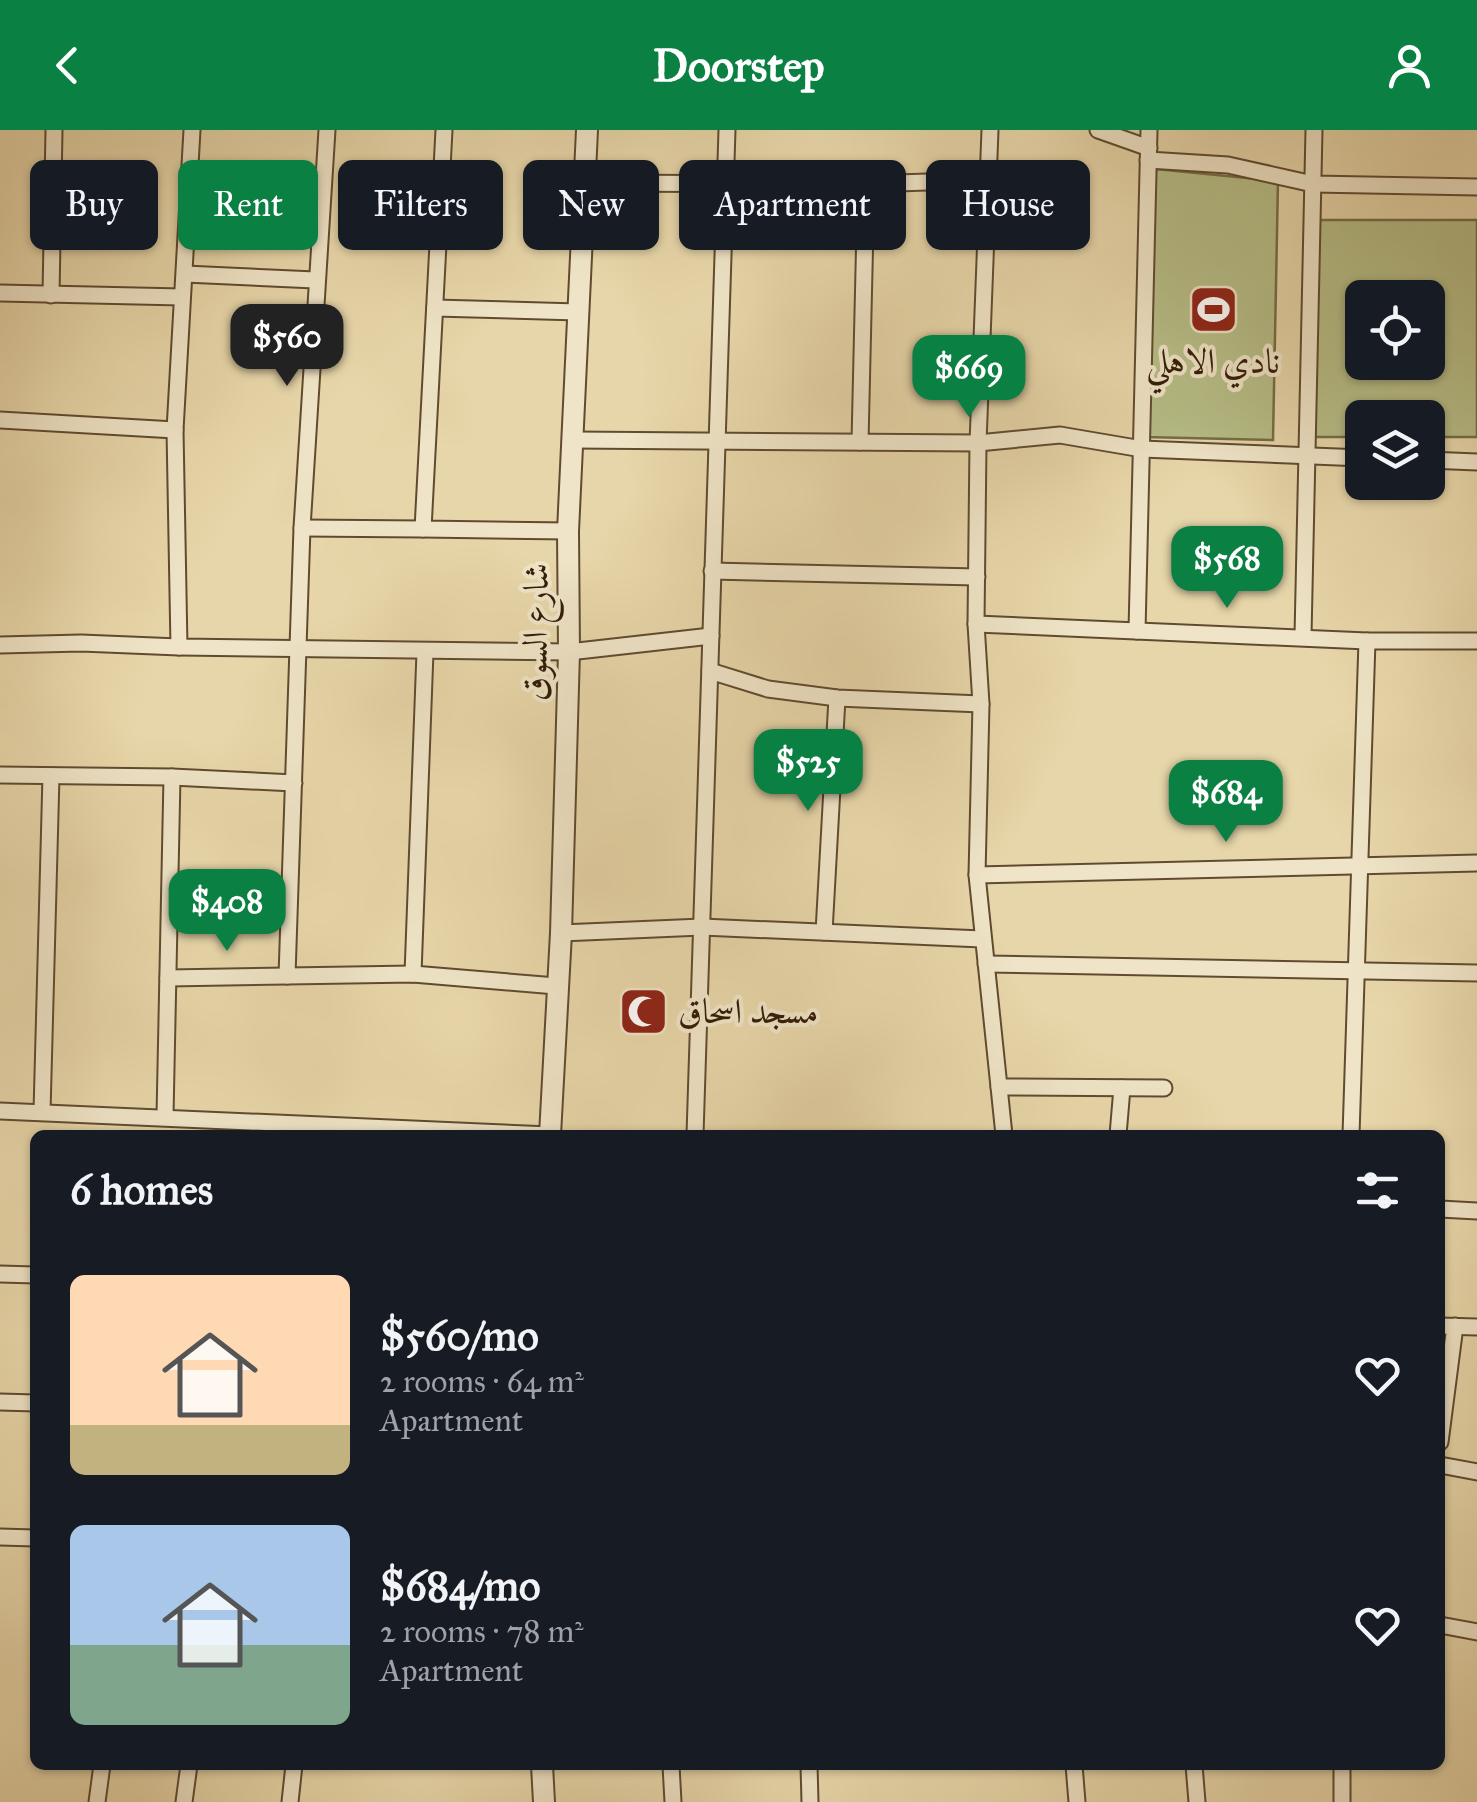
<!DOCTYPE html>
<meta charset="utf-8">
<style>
body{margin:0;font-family:"IM FELL Great Primer",Amiri,serif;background:#242831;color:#f1f3f6;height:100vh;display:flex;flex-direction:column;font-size:38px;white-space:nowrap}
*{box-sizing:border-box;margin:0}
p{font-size:32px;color:#9ea1a6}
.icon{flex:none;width:55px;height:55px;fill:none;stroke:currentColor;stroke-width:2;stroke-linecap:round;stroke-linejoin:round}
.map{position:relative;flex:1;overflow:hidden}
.drawer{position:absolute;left:30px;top:1000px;width:1415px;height:640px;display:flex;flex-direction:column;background:#171b24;border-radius:15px;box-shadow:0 2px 8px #0004}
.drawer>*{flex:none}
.banner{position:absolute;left:30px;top:30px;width:1418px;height:90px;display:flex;gap:20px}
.fabs{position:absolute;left:1345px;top:150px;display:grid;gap:20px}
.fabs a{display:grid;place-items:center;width:100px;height:100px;border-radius:15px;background:#171b24;box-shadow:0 2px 8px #0004;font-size:50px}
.price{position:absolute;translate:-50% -85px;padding:0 22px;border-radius:20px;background:#0b8043;color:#fff;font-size:32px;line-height:65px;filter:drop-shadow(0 2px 5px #0008)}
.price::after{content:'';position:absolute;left:50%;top:60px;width:30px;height:22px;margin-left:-15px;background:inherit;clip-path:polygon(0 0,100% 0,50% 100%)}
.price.selected{background:#222;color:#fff}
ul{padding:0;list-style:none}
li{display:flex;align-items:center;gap:30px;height:250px;padding:0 40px}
li span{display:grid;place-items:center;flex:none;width:280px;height:200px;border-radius:15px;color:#555}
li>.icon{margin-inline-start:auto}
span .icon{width:120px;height:120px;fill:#fffc;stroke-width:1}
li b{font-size:42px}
h2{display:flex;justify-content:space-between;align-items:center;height:120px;padding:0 40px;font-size:42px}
.tag{padding:0 35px;border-radius:15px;background:#171b24;box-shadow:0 2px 8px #0004;font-size:35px;line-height:90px}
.tag.selected{background:#0b8043;color:#fff}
header{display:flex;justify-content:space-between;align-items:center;height:130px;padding:0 40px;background:#0b8043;color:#fff;font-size:45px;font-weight:800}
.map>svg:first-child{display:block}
.green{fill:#b6bd87;stroke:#746d47;stroke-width:2.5;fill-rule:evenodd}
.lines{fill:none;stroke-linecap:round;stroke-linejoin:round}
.minor-casing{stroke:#604b30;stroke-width:19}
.tertiary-casing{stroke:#604b30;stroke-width:24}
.minor{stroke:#efe4c7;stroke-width:15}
.tertiary{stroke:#efe4c7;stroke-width:20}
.labels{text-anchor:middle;stroke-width:8;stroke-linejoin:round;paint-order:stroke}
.poi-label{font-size:35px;fill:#331d07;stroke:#efe4c7}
.street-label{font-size:35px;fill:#331d07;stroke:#efe4c7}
</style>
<header><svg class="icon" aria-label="back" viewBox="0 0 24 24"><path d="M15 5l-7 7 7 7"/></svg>Doorstep<svg class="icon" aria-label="person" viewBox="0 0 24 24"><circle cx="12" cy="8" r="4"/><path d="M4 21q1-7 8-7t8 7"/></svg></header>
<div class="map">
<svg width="1477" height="1672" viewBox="0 0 1477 1672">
<rect width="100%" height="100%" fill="#e7d6a9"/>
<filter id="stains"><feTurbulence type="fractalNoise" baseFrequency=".002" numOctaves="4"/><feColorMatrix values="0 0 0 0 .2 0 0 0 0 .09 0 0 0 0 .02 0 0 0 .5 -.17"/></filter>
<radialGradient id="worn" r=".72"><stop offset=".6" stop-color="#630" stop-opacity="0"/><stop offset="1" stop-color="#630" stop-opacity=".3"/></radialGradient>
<!-- green -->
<g class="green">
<path d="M1156,39L1278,51L1273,310L1145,307Z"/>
<path d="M1306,90H1477V307H1428V288H1362V307H1306ZM1362,168H1428V232H1362Z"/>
</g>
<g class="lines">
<defs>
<g id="minor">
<path d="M192,0L175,300L179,517L569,522L711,506"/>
<path d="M327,0L302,398L287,846L413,844L556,856"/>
<path d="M444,0L423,399L568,401"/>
<path d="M990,0L978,313L976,494L981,574L977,745L1004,1005"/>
<path d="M1098,0L1149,18"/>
<path d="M1148,30L1228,35L1313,54L1477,57"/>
<path d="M584,53L866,54L989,50"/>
<path d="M185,144L315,150"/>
<path d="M0,163L182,167"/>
<path d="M51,165L54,0"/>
<path d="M435,178L578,182"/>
<path d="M0,290L175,300"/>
<path d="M573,310L978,313L1060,305L1142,319L1362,328"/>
<path d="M860,312L866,54"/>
<path d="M1428,330L1477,332"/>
<path d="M302,398L423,399"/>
<path d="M712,441L977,447"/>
<path d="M976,494L1367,511H1477"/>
<path d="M1137,501L1149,0"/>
<path d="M1303,506L1314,0"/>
<path d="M0,515L81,513L179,517"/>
<path d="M710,541L768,559L837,568L981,574"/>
<path d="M0,645L172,647L294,653"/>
<path d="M977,745L1477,733"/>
<path d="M824,802L837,568"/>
<path d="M561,803L702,797L982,809"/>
<path d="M986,834L1477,843"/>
<path d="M413,844L425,522"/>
<path d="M168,848L287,846"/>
<path d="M999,957L1164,958"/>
<path d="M0,981L550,1005"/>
<path d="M42,982L51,646"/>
<path d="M165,986L172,647"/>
<path d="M695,1005L727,0"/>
<path d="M1118,1005L1122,958"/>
<path d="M1351,1005L1367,511"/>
<path d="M1440,1079L1477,1081"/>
<path d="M0,1144L35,1145"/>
<path d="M1440,1196L1477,1197"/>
<path d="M0,1272L35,1273"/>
<path d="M1440,1312L1455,1196"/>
<path d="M1440,1335L1477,1342"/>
<path d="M0,1407L35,1408"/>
<path d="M1440,1495L1477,1502"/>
<path d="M671,1635L673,1672"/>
<path d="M809,1635L810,1672"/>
<path d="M1074,1635L1077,1672"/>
<path d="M1194,1635L1197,1672"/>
<path d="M1342,1635V1672"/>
<path d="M97,1672L102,1635"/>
<path d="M184,1672L189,1635"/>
<path d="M290,1672L294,1635"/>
</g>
<g id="tertiary">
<path d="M550,1005L561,803L569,522L568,401L587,0"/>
<path d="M542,1635L544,1672"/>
</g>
</defs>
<!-- minor casing -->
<use href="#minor" class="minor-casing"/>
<!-- tertiary casing -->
<use href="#tertiary" class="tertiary-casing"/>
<!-- minor -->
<use href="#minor" class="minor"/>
<!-- tertiary -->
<use href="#tertiary" class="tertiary"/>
</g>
<!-- icons -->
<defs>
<symbol id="stadium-square" viewBox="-11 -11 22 22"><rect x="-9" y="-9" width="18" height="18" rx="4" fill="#8f2418" stroke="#efe4c7"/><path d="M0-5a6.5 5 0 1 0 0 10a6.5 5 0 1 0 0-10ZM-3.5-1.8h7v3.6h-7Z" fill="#fff"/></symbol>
<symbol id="mosque-square" viewBox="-11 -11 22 22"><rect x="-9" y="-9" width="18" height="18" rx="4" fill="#8f2418" stroke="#efe4c7"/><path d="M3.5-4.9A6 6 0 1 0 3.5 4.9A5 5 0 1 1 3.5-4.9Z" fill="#fff"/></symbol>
</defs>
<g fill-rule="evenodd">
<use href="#stadium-square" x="1186" y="152" width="55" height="55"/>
<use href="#mosque-square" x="616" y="854" width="55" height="55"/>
</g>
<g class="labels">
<!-- poi labels -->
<g class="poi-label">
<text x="1213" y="243">نادي الاهلي</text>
<text x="678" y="893" text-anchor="start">مسجد اسحاق</text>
</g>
<!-- street labels -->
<g class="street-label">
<text transform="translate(535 502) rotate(-89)" y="12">شارع السوق</text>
</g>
</g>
<rect width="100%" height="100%" filter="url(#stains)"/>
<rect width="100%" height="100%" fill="url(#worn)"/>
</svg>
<div class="fabs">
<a><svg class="icon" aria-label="locate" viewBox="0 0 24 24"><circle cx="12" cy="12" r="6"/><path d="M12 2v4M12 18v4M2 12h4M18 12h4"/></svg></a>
<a><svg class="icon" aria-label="layers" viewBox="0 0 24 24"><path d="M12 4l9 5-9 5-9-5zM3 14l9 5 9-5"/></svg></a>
</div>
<b class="price selected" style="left:287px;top:259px">$560</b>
<b class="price" style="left:969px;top:290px">$669</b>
<b class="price" style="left:1227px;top:481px">$568</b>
<b class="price" style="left:808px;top:684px">$525</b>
<b class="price" style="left:1226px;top:715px">$684</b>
<b class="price" style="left:227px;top:824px">$408</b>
<div class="banner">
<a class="tag">Buy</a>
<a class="tag selected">Rent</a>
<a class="tag">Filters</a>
<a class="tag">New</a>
<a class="tag">Apartment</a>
<a class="tag">House</a>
</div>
<section class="drawer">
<h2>6 homes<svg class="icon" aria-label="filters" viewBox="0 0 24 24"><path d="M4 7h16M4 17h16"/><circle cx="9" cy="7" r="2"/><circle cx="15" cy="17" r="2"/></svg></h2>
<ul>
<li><span style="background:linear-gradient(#ffd9b3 75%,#c2b280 0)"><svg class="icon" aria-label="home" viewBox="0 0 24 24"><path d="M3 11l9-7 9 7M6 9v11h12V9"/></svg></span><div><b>$560/mo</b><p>2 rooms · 64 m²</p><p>Apartment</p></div><svg class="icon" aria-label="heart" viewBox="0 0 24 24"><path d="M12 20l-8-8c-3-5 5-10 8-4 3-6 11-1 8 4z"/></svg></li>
<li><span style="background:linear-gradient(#a9c7e8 60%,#7fa58c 0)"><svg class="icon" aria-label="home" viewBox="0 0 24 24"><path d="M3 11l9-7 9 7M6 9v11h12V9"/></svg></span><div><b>$684/mo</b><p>2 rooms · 78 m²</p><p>Apartment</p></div><svg class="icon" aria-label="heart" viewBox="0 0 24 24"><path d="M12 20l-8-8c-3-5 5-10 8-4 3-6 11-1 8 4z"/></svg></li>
</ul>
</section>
</div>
